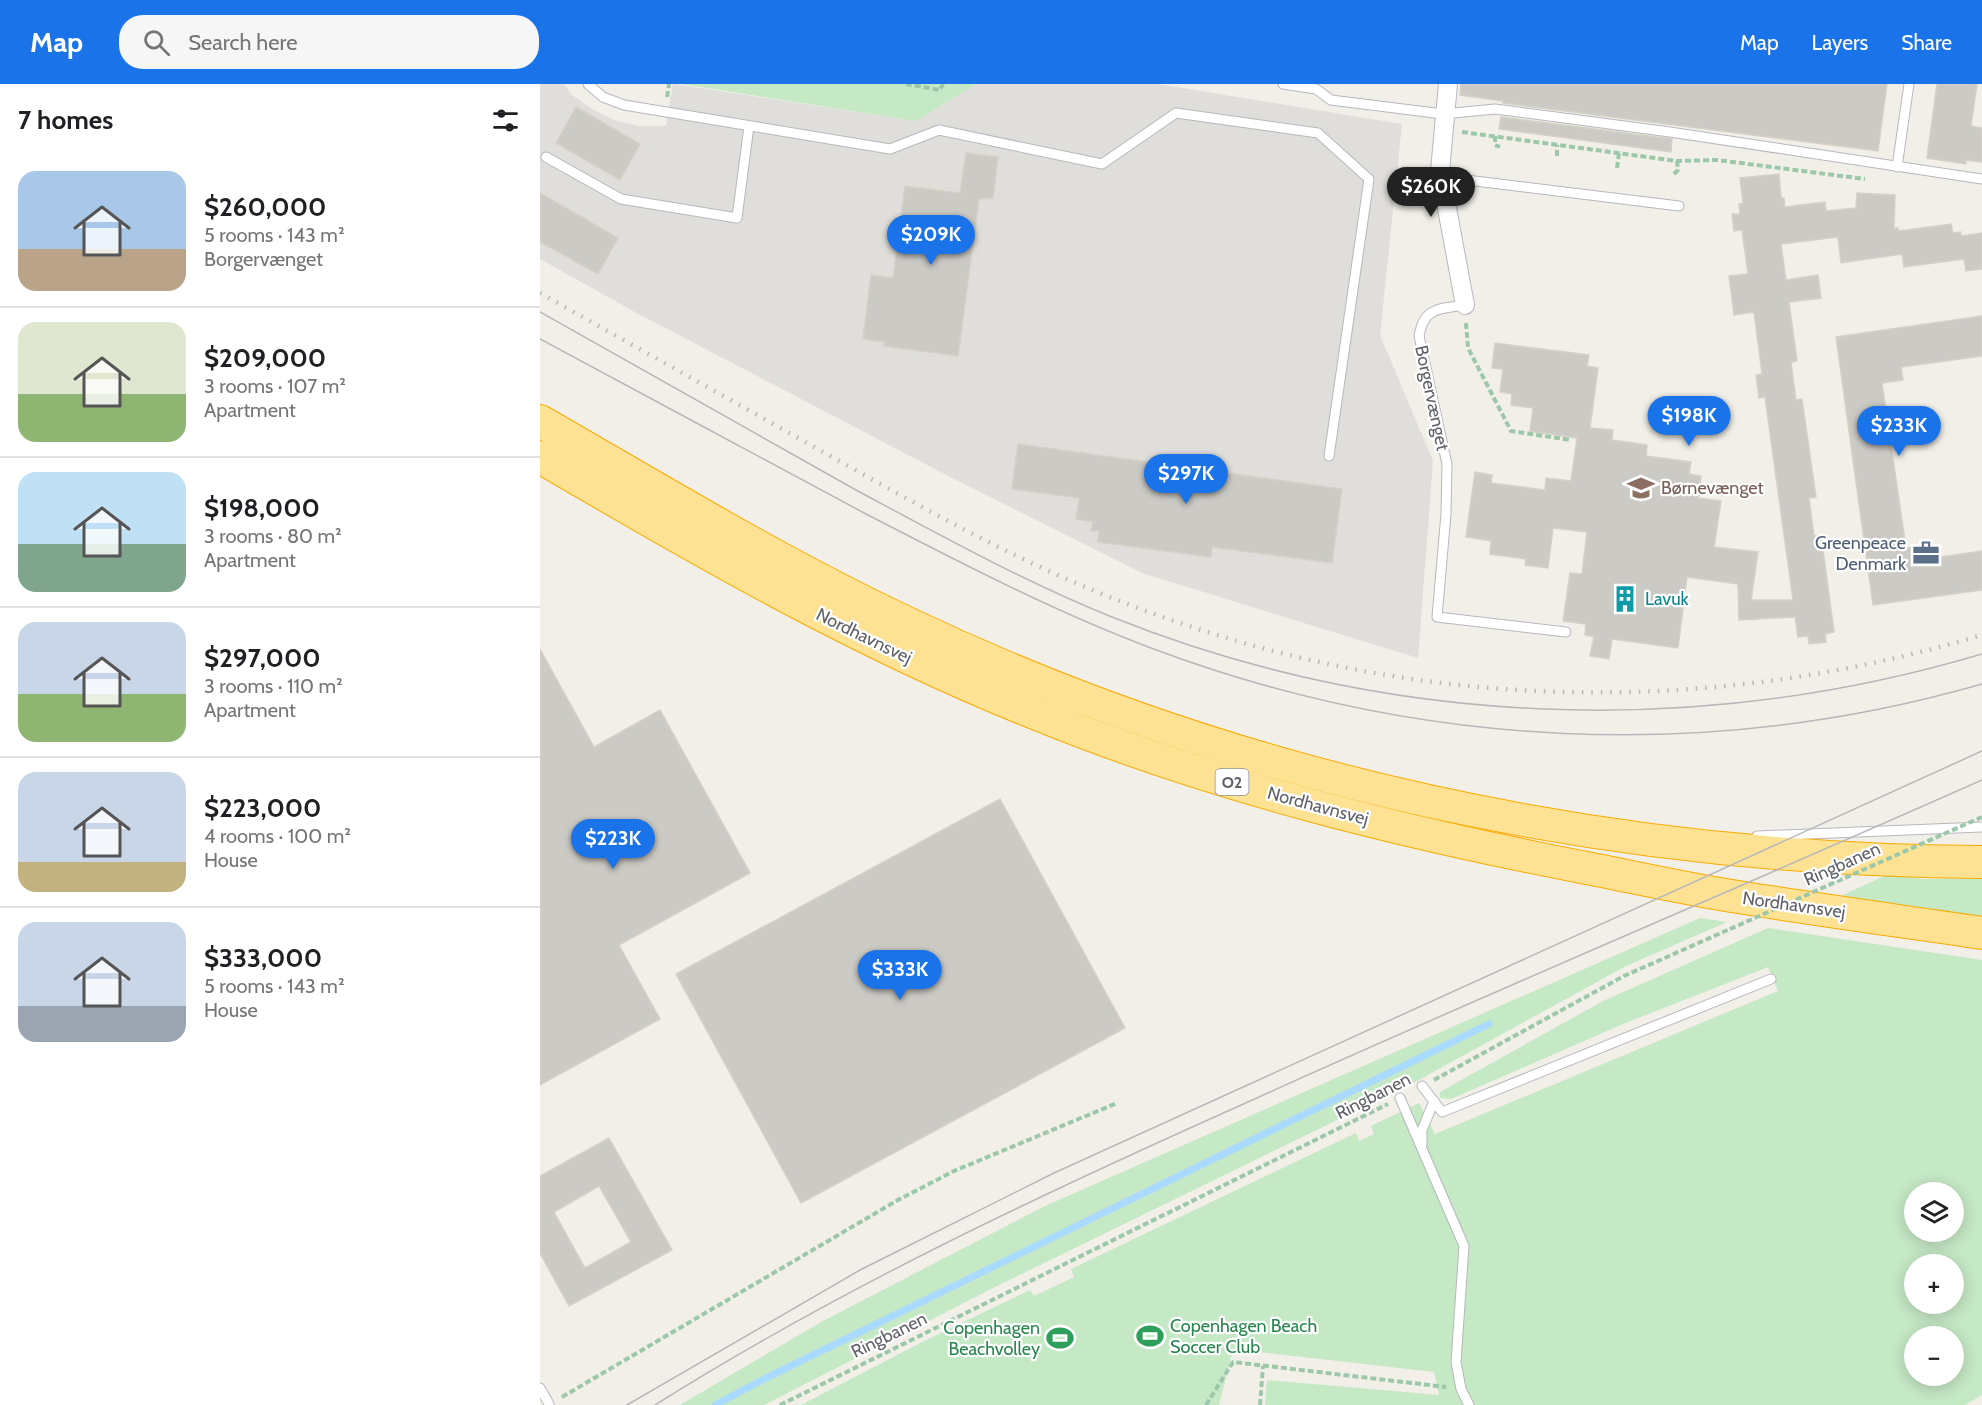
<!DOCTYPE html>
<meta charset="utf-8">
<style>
body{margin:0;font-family:Cabin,sans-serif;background:#f6f6f6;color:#202124;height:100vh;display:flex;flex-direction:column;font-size:22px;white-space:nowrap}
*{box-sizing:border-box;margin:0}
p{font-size:20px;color:#757577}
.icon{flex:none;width:33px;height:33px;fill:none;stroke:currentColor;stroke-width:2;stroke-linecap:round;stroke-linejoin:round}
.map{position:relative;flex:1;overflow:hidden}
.panel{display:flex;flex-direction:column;background:#fff;width:540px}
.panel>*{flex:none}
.fabs{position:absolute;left:1364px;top:1098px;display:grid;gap:12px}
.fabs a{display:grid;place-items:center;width:60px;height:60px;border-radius:50%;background:#fff;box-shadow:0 3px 15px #0003;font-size:30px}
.price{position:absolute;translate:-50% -51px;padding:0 14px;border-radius:21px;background:#1a73e8;color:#fff;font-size:20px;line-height:39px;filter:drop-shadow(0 2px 3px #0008)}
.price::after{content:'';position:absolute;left:50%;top:36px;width:18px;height:14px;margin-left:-9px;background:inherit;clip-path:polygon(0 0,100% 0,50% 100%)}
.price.selected{background:#222;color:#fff}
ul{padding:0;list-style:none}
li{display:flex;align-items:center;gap:18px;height:150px;padding:0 18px}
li+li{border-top:2px solid #e0e0e0}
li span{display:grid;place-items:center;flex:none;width:168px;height:120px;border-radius:18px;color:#555}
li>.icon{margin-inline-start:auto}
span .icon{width:72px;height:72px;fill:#fffc;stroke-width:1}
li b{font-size:26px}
h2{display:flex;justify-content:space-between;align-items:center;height:72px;padding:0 18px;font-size:26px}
header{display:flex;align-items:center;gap:36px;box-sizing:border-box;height:84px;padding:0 30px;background:#1a73e8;color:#fff}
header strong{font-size:28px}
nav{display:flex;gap:33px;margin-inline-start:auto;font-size:21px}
.search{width:420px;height:54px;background:#f6f6f6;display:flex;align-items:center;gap:15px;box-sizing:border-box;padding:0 21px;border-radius:24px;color:#757577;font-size:22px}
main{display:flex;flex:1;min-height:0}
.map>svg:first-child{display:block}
.industrial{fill:#e0deda}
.green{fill:#c5e8c5;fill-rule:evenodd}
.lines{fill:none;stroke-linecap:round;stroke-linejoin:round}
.stream{stroke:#aadaff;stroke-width:7}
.building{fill:#cccac5;stroke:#d6d1c6;stroke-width:1.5;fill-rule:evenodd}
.lane-casing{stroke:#b5b8bc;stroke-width:11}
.street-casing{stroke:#b5b8bc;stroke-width:20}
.highway-casing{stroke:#f9ab00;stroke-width:34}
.path{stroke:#9cc7a9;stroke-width:4;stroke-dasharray:6 3;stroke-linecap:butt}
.lane{stroke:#fff;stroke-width:9}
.street{stroke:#fff;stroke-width:18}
.highway{stroke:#fde293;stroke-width:32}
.tram{stroke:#b6b7b8;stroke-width:1.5}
.rail{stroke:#b6b7b8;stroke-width:4.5;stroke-dasharray:1.5 8;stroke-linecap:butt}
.path-bridge{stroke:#9cc7a9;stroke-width:4;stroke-dasharray:6 3;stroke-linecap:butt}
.labels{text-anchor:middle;stroke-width:4.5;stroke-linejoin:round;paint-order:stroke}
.shield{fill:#fff;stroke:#8f9295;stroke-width:1.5}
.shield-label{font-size:16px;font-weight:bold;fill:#5f6368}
.street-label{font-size:18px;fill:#5f6368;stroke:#fff}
.education-label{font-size:18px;fill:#785e54;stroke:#fff;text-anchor:start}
.service-label{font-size:18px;fill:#4e5e75;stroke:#fff;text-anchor:end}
.culture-label{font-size:18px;fill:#0d838f;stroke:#fff;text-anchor:start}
.leisure-label{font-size:18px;fill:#27864d;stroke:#fff;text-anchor:start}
</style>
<header>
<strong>Map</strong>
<div class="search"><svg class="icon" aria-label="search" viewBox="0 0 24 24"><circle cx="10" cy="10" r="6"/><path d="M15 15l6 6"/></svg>Search here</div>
<nav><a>Map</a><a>Layers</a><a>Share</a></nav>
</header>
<main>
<section class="panel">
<h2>7 homes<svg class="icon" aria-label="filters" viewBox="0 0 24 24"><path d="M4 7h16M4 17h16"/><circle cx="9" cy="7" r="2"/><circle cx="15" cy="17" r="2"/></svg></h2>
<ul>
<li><span style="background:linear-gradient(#a9c7e8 65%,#b9a48a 0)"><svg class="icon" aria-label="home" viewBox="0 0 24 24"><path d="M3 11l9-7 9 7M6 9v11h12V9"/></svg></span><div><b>$260,000</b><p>5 rooms · 143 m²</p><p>Borgervænget</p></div></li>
<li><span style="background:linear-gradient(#dfe7d0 60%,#8fb573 0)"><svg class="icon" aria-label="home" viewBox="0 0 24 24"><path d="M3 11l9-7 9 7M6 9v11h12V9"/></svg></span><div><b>$209,000</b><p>3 rooms · 107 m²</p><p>Apartment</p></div></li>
<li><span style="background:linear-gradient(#bfe0f5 60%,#7fa58c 0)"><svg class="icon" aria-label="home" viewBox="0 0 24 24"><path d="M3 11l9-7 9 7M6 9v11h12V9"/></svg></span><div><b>$198,000</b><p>3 rooms · 80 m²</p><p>Apartment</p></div></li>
<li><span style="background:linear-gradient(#c9d6e8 60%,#8fb573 0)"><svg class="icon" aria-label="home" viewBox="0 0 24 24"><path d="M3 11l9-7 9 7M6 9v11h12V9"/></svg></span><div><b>$297,000</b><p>3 rooms · 110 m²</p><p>Apartment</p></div></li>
<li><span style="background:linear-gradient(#c9d6e8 75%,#c2b280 0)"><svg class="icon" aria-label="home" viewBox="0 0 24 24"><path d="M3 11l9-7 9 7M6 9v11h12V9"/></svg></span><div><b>$223,000</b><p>4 rooms · 100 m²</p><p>House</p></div></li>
<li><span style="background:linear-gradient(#c9d6e8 70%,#9aa5b1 0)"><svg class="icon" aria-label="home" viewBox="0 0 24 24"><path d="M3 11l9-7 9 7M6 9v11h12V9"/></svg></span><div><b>$333,000</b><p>5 rooms · 143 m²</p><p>House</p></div></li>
</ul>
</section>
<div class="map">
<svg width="1442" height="1321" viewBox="0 0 1442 1321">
<rect width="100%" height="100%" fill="#f1efe8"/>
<!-- industrial -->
<path class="industrial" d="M0,0H24L32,11L52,25L74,36L98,42H126L133,0L376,37L436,0H618L862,40L840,251L893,377L878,574L602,489L414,395L93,227L0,175Z"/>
<!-- green -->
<g class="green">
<path d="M142,0H436L376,37Z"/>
<path d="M1349,790L1383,795H1442V836L1296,814Z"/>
<path d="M1160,834L1187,838L1086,882L875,998L455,1203L224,1321H140L281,1238L505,1122Z"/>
<path d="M1228,844L1442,876V1311L1425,1321H725L727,1296L899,1311L894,1288L693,1265L679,1321H261L382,1258L490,1206L494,1212L534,1193L531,1185L816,1049L819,1057L834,1050L831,1042L879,1019L895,1050L1238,907L1228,883L1083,940L911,1015L900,1014V1008L1063,917ZM1374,1108H1413V1148H1374ZM1374,1180H1413V1220H1374ZM1374,1252H1413V1292H1374Z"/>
</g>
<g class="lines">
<!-- stream -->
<path class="stream" d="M175,1321L224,1295L949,940"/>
</g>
<!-- building -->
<g class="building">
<path d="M921,0H1347L1338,67L963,19V17L920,11Z"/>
<path d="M1397,0H1437L1431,42L1442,44V78L1426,76V80L1387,74Z"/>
<path d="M36,23L100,60L80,96L16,59Z"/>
<path d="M961,33L1132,55L1131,68L959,45Z"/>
<path d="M426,69L458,73L453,114L439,115L418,272L344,262L345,258L323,255L331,191L353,194L365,102L420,109Z"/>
<path d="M1239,90L1241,114H1244L1245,123L1285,118L1286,127L1316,124L1317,109L1355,111L1354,145L1358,144L1359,147L1411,140L1413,149L1421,148V152L1442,149V185L1426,187L1424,175L1364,183L1362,170L1301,179L1298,153L1241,160L1246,196L1278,191L1281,214L1249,218L1257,277L1251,278L1256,316L1262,315L1276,413L1269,414L1274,452L1281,451L1294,548L1285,550L1286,558L1269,560L1268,552L1258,553L1255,533L1199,536L1198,500L1147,493L1138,564L1072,555L1069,575L1050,572L1054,553L1045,551L1046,540L1023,537L1030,489L1042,490L1047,448L1013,444L1008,484L985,481L986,475L950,470L951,457L926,453L935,388L952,391L951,399L1005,406L1006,394L1031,397L1037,354L990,347L993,324L971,321L972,310L960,308L963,285L952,284L955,259L1049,271L1047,282L1058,284L1050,344L1073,346L1072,356L1107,361L1106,372L1151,378L1149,390L1161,392L1158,414L1181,417L1174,463L1218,468L1211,516H1253L1225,313L1219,314L1216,291L1222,290L1214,228L1194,231L1189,192L1208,190L1202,146L1194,147L1192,130H1200L1199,120L1203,119L1200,94Z"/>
<path d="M0,109L78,154L58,190L0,158Z"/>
<path d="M1442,232V272L1361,283L1363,296L1342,299L1366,464L1386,461L1388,475L1442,467V506L1333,521L1296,253Z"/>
<path d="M478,360L802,405L792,479L672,463L671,473L558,458L559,447H551L553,438L536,435L539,414L472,405Z"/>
<path d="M0,565L54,663L120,626L210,789L79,861L120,935L0,1001Z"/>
<path d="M460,715L585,944L261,1119L136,890Z"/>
<path d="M69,1054L132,1166L29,1222L0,1169V1092ZM59,1102L91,1158L45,1184L14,1128Z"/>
</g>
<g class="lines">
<defs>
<g id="lane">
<path d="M48,0L63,13L84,21L350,65L399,46L562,80L636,29L778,49L829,95L789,372"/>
<path d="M743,0L776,5L791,16L903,30L955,25L1130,48L1442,95"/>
<path d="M6,73L81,115L197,134L209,42"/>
<path d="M1357,83L1369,0"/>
<path d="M902,93L1139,122"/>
<path d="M925,221C899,225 884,223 879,252L907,380L906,430L897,533L1026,548"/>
<path d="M1217,752L1442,743"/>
<path d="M882,1002L902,1028L1231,895"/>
<path d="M860,1014L924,1162L916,1278L921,1305L929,1321"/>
<path d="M882,1060V1046L894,1017"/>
<path d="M0,1304L9,1320"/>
</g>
<path id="street" d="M908,0L900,87L925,221"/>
<g id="highway">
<path d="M0,337C120,406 238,478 363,537C699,698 1070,776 1442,778"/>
<path d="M0,373C160,467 320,559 492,628C675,703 868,750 1062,787C1107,796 1153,806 1198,813C1279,826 1361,837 1442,849"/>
</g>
</defs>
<!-- lane casing -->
<use href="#lane" class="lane-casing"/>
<!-- street casing -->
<use href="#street" class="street-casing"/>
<!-- highway casing -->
<use href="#highway" class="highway-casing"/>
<!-- path -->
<g class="path">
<path d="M366,0L400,6L403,0"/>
<path d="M127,13L129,0"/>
<path d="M922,48L1137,77L1177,76L1325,95"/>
<path d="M955,52V61L960,63"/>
<path d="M1017,72V61"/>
<path d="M1077,84L1079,69"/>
<path d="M1134,90L1138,86L1137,77"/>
<path d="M926,239L928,264L971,347L1031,356"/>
<path d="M894,996L1084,892L1190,845"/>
<path d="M22,1313L358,1116L414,1087L577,1019"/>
<path d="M240,1321L848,1020"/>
<path d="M666,1321L693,1278L906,1303"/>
<path d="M720,1321L723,1282"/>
</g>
<!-- lane -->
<use href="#lane" class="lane"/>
<!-- street -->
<use href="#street" class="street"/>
<!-- highway -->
<use href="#highway" class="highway"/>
<!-- tram -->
<g class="tram">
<path d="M0,228C105,287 210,347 316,406C400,451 483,497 572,533C849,644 1156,655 1442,570"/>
<path d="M0,255C109,313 217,372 326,430C419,478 513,527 611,564C879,665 1167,679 1442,600"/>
<path d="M87,1321L320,1186L514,1089L1442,667"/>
<path d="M115,1321C301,1204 500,1111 699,1022C945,910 1195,806 1442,696"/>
</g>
<!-- rail -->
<path class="rail" d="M0,209C94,262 189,315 283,368C366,414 449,462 536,499C828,625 1138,642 1442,551"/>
<!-- path-bridge -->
<path class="path-bridge" d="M1190,845L1442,733"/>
</g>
<!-- icons -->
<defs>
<symbol id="school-bare" viewBox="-9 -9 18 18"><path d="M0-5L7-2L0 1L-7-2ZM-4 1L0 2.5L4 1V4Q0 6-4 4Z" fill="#8d6e63" stroke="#fff" stroke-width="2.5" paint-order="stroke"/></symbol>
<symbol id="office-bare" viewBox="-9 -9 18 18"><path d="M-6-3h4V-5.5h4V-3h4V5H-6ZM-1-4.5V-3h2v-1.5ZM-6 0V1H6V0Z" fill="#5c6f8a" stroke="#fff" stroke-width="2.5" paint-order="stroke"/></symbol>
<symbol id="building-bare" viewBox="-9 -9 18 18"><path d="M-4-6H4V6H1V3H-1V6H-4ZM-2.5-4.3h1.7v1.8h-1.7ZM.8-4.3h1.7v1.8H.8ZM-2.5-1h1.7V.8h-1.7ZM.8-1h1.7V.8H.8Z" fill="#0f9aa8" stroke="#fff" stroke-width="2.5" paint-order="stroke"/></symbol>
<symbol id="stadium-bare" viewBox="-9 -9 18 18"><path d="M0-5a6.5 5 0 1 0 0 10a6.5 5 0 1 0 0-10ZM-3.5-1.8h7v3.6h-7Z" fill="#2e9e5b" stroke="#fff" stroke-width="2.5" paint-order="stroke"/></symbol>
</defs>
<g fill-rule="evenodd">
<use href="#school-bare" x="1082" y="385" width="38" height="38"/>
<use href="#office-bare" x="1367" y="450" width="38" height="38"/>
<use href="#building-bare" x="1066" y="496" width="38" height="38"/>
<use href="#stadium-bare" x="591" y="1233" width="38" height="38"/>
<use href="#stadium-bare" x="501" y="1235" width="38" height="38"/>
</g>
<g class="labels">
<!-- shield labels -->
<rect class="shield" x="675.5" y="685" width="33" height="26" rx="4.5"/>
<g class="shield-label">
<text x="692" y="704">O2</text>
</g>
<!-- street labels -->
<g class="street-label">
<text transform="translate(892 314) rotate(78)" y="6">Borgervænget</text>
<text transform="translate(324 552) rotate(26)" y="6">Nordhavnsvej</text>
<text transform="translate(778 722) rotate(15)" y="6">Nordhavnsvej</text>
<text transform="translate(1302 780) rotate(-24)" y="6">Ringbanen</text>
<text transform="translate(1254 821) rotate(8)" y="6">Nordhavnsvej</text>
<text transform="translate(833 1012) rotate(-27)" y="6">Ringbanen</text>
<text transform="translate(349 1251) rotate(-26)" y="6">Ringbanen</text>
</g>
<!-- education labels -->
<g class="education-label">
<text x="1121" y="410">Børnevænget</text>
</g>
<!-- service labels -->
<g class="service-label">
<text x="1366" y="465">Greenpeace<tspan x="1366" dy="21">Denmark</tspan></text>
</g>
<!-- culture labels -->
<g class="culture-label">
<text x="1105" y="521">Lavuk</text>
</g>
<!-- leisure labels -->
<g class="leisure-label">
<text x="630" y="1248">Copenhagen Beach<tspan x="630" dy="21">Soccer Club</tspan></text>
<text x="500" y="1250" text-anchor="end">Copenhagen<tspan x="500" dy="21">Beachvolley</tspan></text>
</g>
</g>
</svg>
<div class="fabs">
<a><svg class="icon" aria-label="layers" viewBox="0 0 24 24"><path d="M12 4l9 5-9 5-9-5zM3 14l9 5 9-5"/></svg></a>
<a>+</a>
<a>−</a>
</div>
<b class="price selected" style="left:891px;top:134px">$260K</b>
<b class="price" style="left:391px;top:182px">$209K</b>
<b class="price" style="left:1149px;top:363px">$198K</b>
<b class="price" style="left:1359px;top:373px">$233K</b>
<b class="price" style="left:646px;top:421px">$297K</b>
<b class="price" style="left:73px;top:786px">$223K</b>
<b class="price" style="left:360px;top:917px">$333K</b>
</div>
</main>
